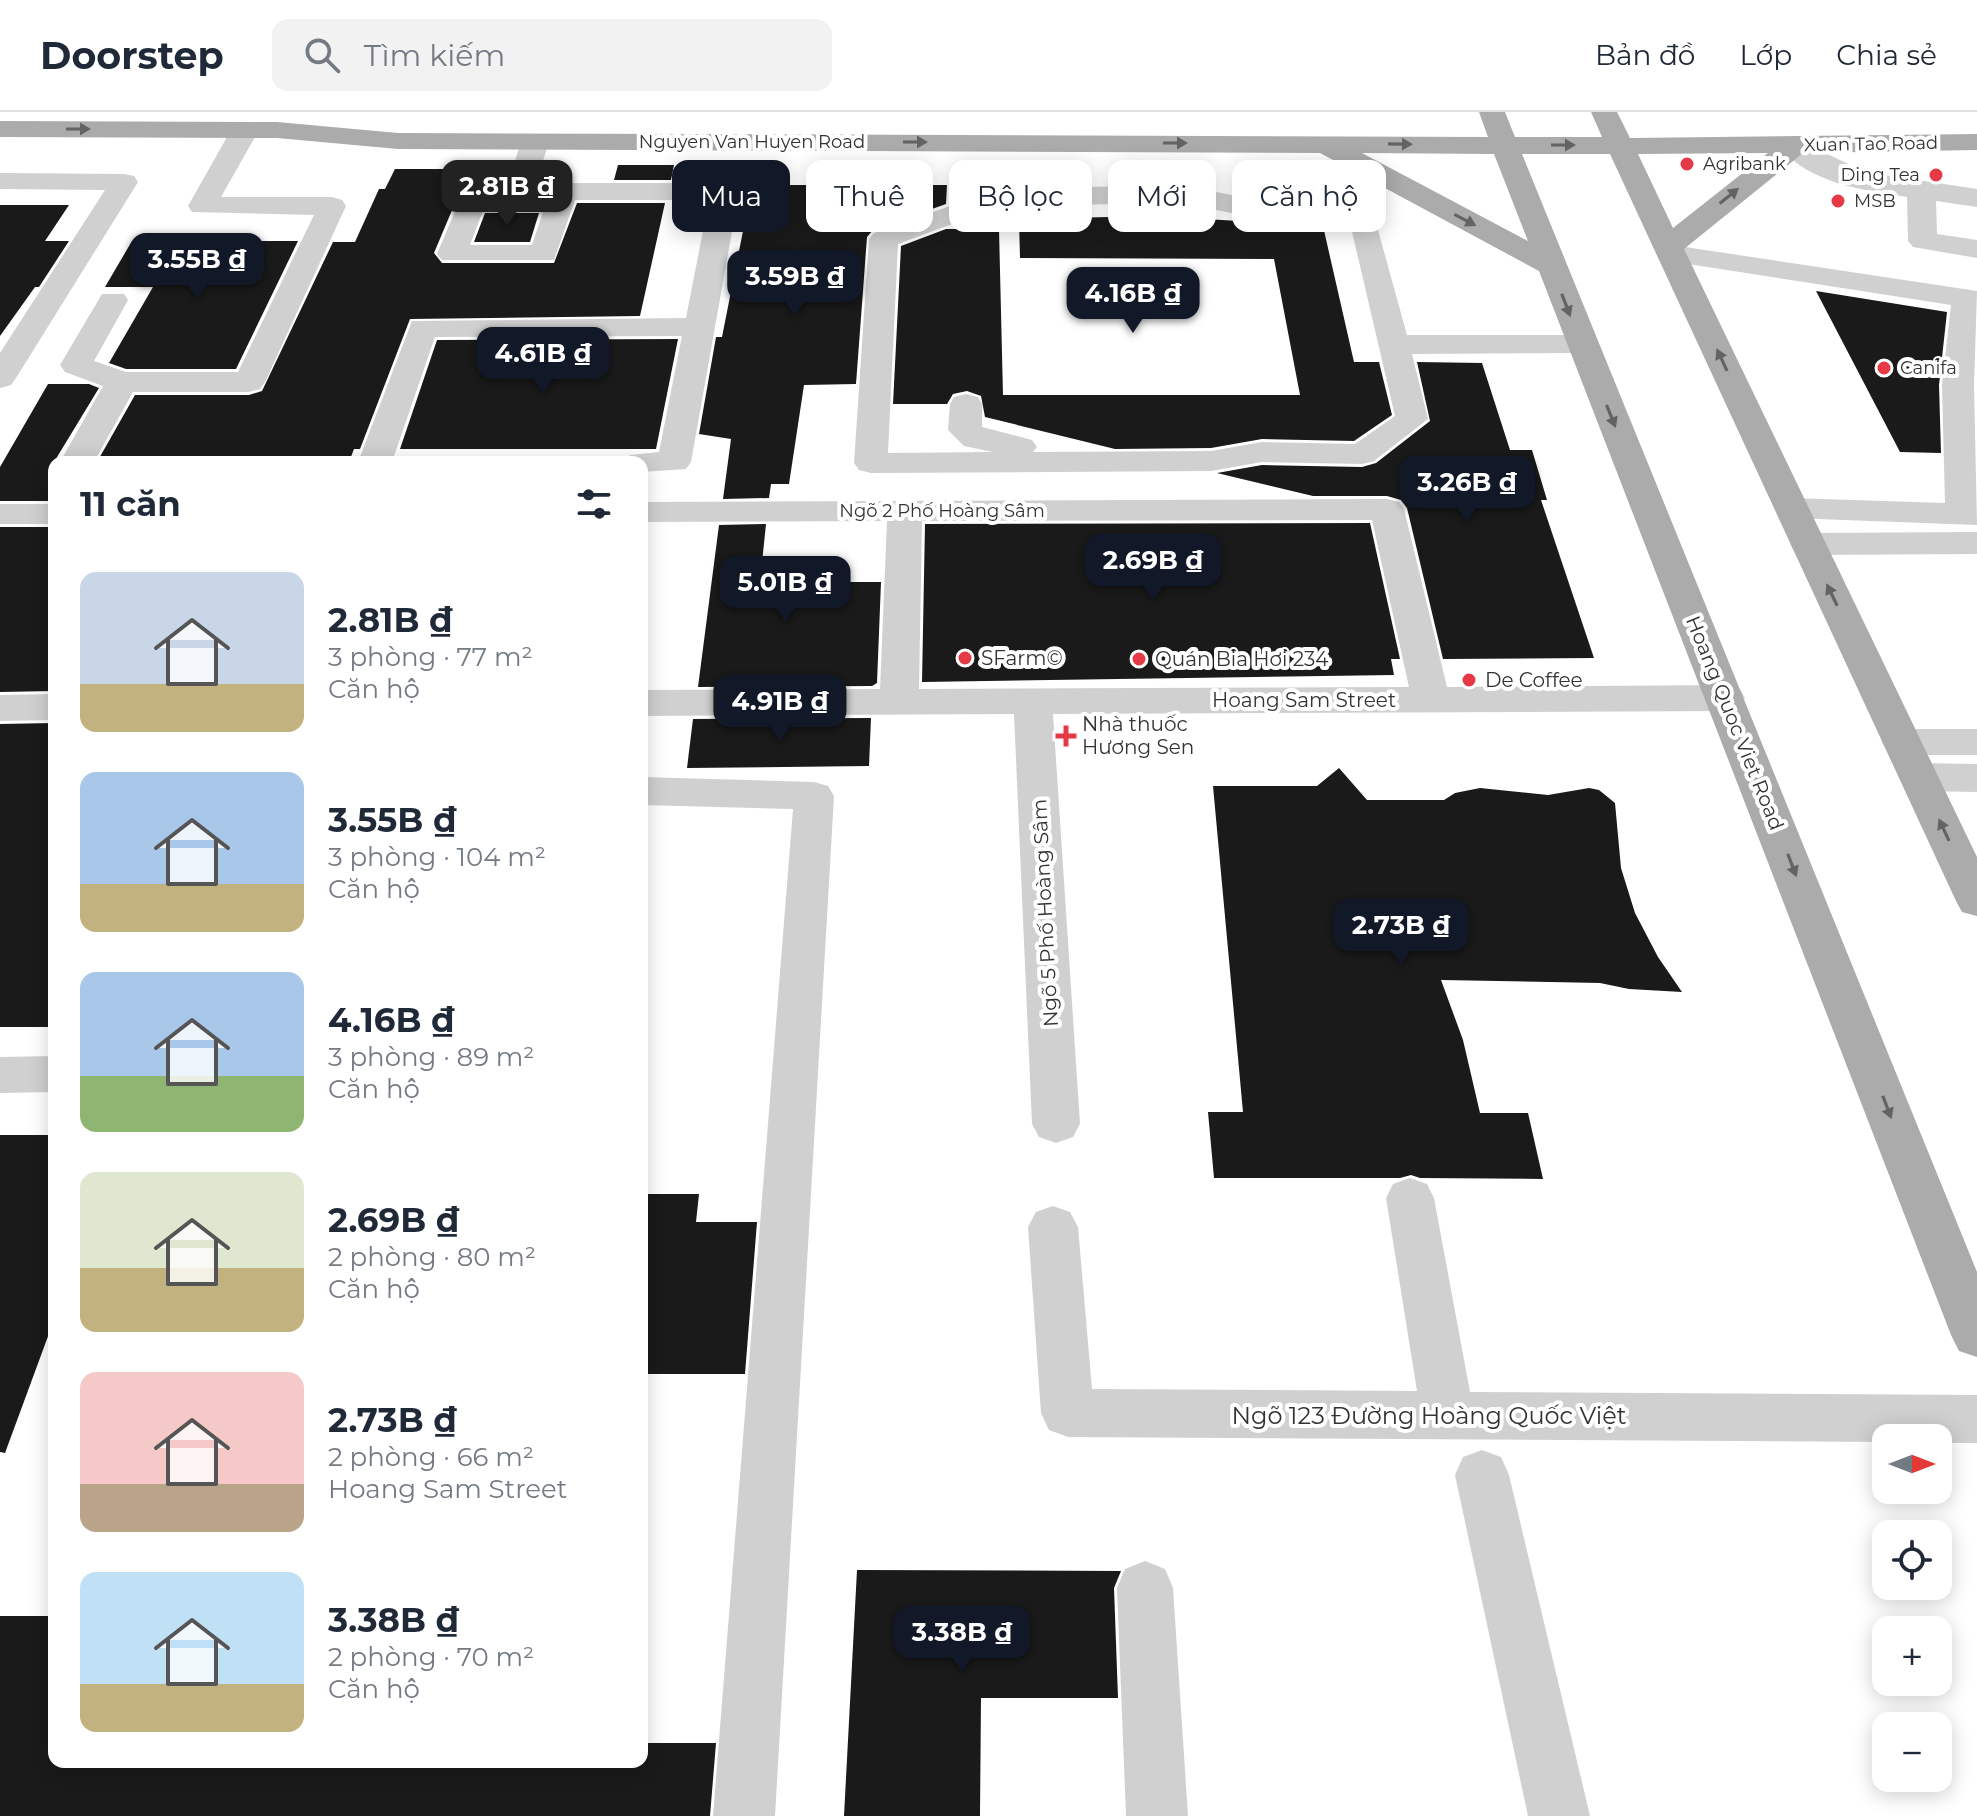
<!DOCTYPE html>
<html lang="vi">
<meta charset="utf-8">
<style>
body{margin:0;font-family:Montserrat,sans-serif;background:#f2f2f3;color:#1f2937;height:100vh;display:flex;flex-direction:column;font-size:30px;white-space:nowrap}
*{box-sizing:border-box;margin:0}
p{font-size:26px;color:#747a83}
.icon{flex:none;width:44px;height:44px;fill:none;stroke:currentColor;stroke-width:2;stroke-linecap:round;stroke-linejoin:round}
.map{position:relative;flex:1;overflow:hidden}
.sheet{position:absolute;left:48px;top:344px;width:600px;height:1312px;display:flex;flex-direction:column;background:#fff;border-radius:16px;box-shadow:0 4px 20px #0003}
.sheet>*{flex:none}
.banner{position:absolute;left:672px;top:48px;width:760px;height:72px;display:flex;gap:16px}
.needle{width:52px;rotate:90deg}
.fabs{position:absolute;left:1872px;top:1312px;display:grid;gap:16px}
.fabs a{display:grid;place-items:center;width:80px;height:80px;border-radius:16px;background:#fff;box-shadow:0 4px 20px #0003;font-size:40px}
.price{position:absolute;translate:-50% -68px;padding:0 18px;border-radius:16px;background:#111827;color:#fff;font-size:26px;line-height:52px;filter:drop-shadow(0 2px 4px #0008)}
.price::after{content:'';position:absolute;left:50%;top:48px;width:24px;height:18px;margin-left:-12px;background:inherit;clip-path:polygon(0 0,100% 0,50% 100%)}
.price.selected{background:#222;color:#fff}
ul{padding:0;list-style:none}
li{display:flex;align-items:center;gap:24px;height:200px;padding:0 32px}
li span{display:grid;place-items:center;flex:none;width:224px;height:160px;border-radius:16px;color:#555}
li>.icon{margin-inline-start:auto}
span .icon{width:96px;height:96px;fill:#fffc;stroke-width:1}
li b{font-size:34px}
h2{display:flex;justify-content:space-between;align-items:center;height:96px;padding:0 32px;font-size:34px}
.pill{padding:0 28px;border-radius:16px;background:#fff;box-shadow:0 4px 20px #0003;font-size:28px;line-height:72px}
.pill.selected{background:#111827;color:#fff}
header{display:flex;align-items:center;gap:48px;box-sizing:border-box;height:112px;padding:0 40px;background:#fff;border-bottom:2px solid #e0e1e3}
header strong{font-size:38px}
nav{display:flex;gap:44px;margin-inline-start:auto;font-size:28px}
.search{width:560px;height:72px;background:#f2f2f3;display:flex;align-items:center;gap:20px;box-sizing:border-box;padding:0 28px;border-radius:16px;color:#747a83;font-size:30px}
.map>svg:first-child{display:block}
.building{fill:#1a1a1a}
.lines{fill:none;stroke-linecap:round;stroke-linejoin:round}
.minor{fill:#d0d0d0;fill-rule:evenodd}
.major{fill:#ababab;fill-rule:evenodd}
.oneway{fill:#636363}
.poi-dot{fill:#e63946;stroke:#fff;stroke-width:3}
.labels{text-anchor:middle;stroke-width:8;stroke-linejoin:round;paint-order:stroke}
.far-street-label{font-size:18px;fill:#333;stroke:#fff}
.far-poi-label{font-size:18px;fill:#333;stroke:#fff;text-anchor:start}
.poi-label{font-size:20px;fill:#333;stroke:#fff;text-anchor:start}
.street-label{font-size:20px;fill:#333;stroke:#fff}
.near-street-label{font-size:24px;fill:#333;stroke:#fff}
</style>
<header>
<strong>Doorstep</strong>
<div class="search"><svg class="icon" aria-label="search" viewBox="0 0 24 24"><circle cx="10" cy="10" r="6"/><path d="M15 15l6 6"/></svg>Tìm kiếm</div>
<nav><a>Bản đồ</a><a>Lớp</a><a>Chia sẻ</a></nav>
</header>
<div class="map">
<svg width="1977" height="1704" viewBox="0 0 1977 1704">
<rect width="100%" height="100%" fill="#fff"/>
<!-- building -->
<g class="building">
<path d="M618,53H674L671,68H614Z"/>
<path d="M395,57H497L493,69L463,72L434,141L442,151H554L577,91H665L640,204L410,207L360,337H354L349,350H97L135,283H249L262,279L333,130H355L379,77H385Z"/>
<path d="M1232,70H1313L1318,91L1282,90L1234,80Z"/>
<path d="M786,73H947L946,92L873,118L867,125L856,272L804,273L789,372H771L769,386L723,387L731,327L699,322L716,225H722L743,119H757L764,75Z"/>
<path d="M0,93H69L45,129H69L39,175H35L0,224Z"/>
<path d="M485,101H539L530,130H474Z"/>
<path d="M1154,104L1239,109V105L1282,114H1323L1354,250H1379L1392,303L1354,329L1262,327L1211,336L1115,337L985,305L981,284L967,279L953,282L947,292H893L901,134L946,117H999L1003,283H1300L1274,147L1020,146L1019,107Z"/>
<path d="M132,129H298L236,257H126L109,251L153,175H105Z"/>
<path d="M1816,179L1947,200L1939,273L1941,341L1900,340Z"/>
<path d="M678,227L656,337H400L437,228Z"/>
<path d="M1417,250L1482,251L1510,338H1532L1547,388H1541L1594,546L1443,547L1407,396L1401,388L1387,384H1313L1217,361L1262,353L1362,355L1376,351L1430,309Z"/>
<path d="M48,272H89L99,276L54,350V389H0V355Z"/>
<path d="M1370,411L1400,547H1391L1394,563L922,570L925,412Z"/>
<path d="M766,412L760,470H881L877,571L872,574L698,575L719,413Z"/>
<path d="M0,415H54V579L0,580Z"/>
<path d="M871,606L869,654L687,656L693,607Z"/>
<path d="M54,611V915H0V612Z"/>
<path d="M1339,656L1367,688H1444L1455,681L1480,676L1548,683L1589,676L1599,678L1615,691L1621,756L1635,801L1658,845L1682,880L1629,877L1600,871L1441,868L1463,928L1480,1001H1528L1543,1067L1420,1066L1411,1063L1400,1066H1214L1208,1000H1243L1213,674H1317Z"/>
<path d="M0,1023H54V1208L5,1341L0,1340Z"/>
<path d="M642,1082H699L696,1110H757L745,1262H642Z"/>
<path d="M857,1458L1121,1459L1114,1476L1118,1586H981L980,1704H844Z"/>
<path d="M0,1504H54V1650H642V1631H716L710,1704H0Z"/>
</g>
<g class="lines">
<!-- minor -->
<g class="minor">
<path d="M245,10L255,12L259,18L221,85H332L342,88L346,94L265,270L260,277L249,280H133L94,350H60L103,274L65,260L60,253L102,182H124L128,188L94,249L126,260H238L314,103L192,100L188,94L231,18L235,12Z"/>
<path d="M535,22L545,24L549,30L536,71H725L735,74L739,80L691,350L686,357L642,360V350H625L630,343L659,340L682,224L435,225L392,350H358L412,209L686,206L709,88H575L554,148H442L437,142L466,73L508,71L521,30L525,24ZM487,88H547L532,133H470Z"/>
<path d="M1794,26L1865,60L1977,77V95L1936,89L1937,122L1977,128V146L1913,135L1908,129L1907,85C1867,79 1806,71 1780,34L1784,28Z"/>
<path d="M0,61L124,62L134,64L138,70L16,266L11,273L0,276V241L105,78L0,77Z"/>
<path d="M1181,73L1282,93L1372,96L1407,223H1581L1592,225L1597,232L1592,239L1581,241L1412,242L1428,307L1374,349L1362,352L1262,350L1211,359L871,361L859,358L854,351L869,127L874,121L998,77ZM1181,91L1282,111H1350L1395,304L1355,332L1262,330L1211,339L1033,340L1037,335L1032,328L982,315V292L978,285L966,282L954,285L950,292L948,318L964,334L993,340L888,341L898,132L1001,94Z"/>
<path d="M1672,133L1977,179L1974,273L1977,413L1791,406L1779,403L1774,396L1779,389L1791,386L1945,391L1942,273L1951,193L1662,148L1657,142L1662,136Z"/>
<path d="M1387,387L1399,390L1404,397L1447,575L1726,573L1740,577L1745,586L1740,595L1726,599L1053,602L1080,1012L1073,1025L1056,1031L1039,1025L1032,1012L1014,602L642,604V578L880,577L887,409L642,410V390ZM1372,408L1409,575L919,577L922,409Z"/>
<rect x="0" y="392" width="54" height="20"/>
<path d="M1977,420V442L1808,443L1795,440L1790,432L1795,424L1808,421Z"/>
<path d="M54,582V608L0,609V583Z"/>
<path d="M1902,617H1977V643H1902L1888,639L1882,630L1888,621Z"/>
<path d="M1919,651L1977,652V680L1919,679L1905,675L1899,665L1905,655Z"/>
<path d="M642,665L814,670L828,674L834,684L775,1704H713L793,697L642,693Z"/>
<path d="M54,944V980L0,981V945Z"/>
<path d="M1410,1066L1427,1072L1434,1086L1470,1280L1977,1283V1331H1938V1326H1886V1330L1068,1325L1049,1318L1041,1301L1028,1115L1036,1100L1053,1094L1070,1100L1078,1115L1092,1277L1417,1279L1386,1086L1393,1072Z"/>
<path d="M1482,1338L1501,1345L1509,1363L1590,1704H1528L1455,1363L1463,1345Z"/>
<path d="M1145,1449L1165,1457L1173,1476L1188,1704H1126L1117,1476L1125,1457Z"/>
</g>
<!-- major -->
<path class="major" d="M1479,0H1505L1515,25H1602L1591,0H1617L1630,26L1977,22V38L1803,41L1684,137L1977,745V804L1962,800L1956,789L1610,42H1522L1977,1160V1245L1959,1239L1951,1223L1539,159L1320,41L398,37L277,26L0,25V9L277,10L398,21L1488,25ZM1362,41L1494,42L1528,129ZM1768,41L1673,116L1638,42Z"/>
</g>
<!-- one-way arrows -->
<defs><path id="oneway-solid" d="M-6-.8H1V-3.2L6.5 0L1 3.2V.8H-6Z" transform="scale(2)"/></defs>
<g class="oneway">
<use href="#oneway-solid" transform="translate(78 17)"/>
<use href="#oneway-solid" transform="translate(915 30)"/>
<use href="#oneway-solid" transform="translate(1175 31)"/>
<use href="#oneway-solid" transform="translate(1400 32) rotate(1)"/>
<use href="#oneway-solid" transform="translate(1563 33)"/>
<use href="#oneway-solid" transform="translate(1729 84) rotate(-39)"/>
<use href="#oneway-solid" transform="translate(1465 108) rotate(28)"/>
<use href="#oneway-solid" transform="translate(1566 193) rotate(69)"/>
<use href="#oneway-solid" transform="translate(1722 248) rotate(-115)"/>
<use href="#oneway-solid" transform="translate(1611 304) rotate(68)"/>
<use href="#oneway-solid" transform="translate(1832 483) rotate(-116)"/>
<use href="#oneway-solid" transform="translate(1944 718) rotate(-115)"/>
<use href="#oneway-solid" transform="translate(1792 753) rotate(69)"/>
<use href="#oneway-solid" transform="translate(1887 995) rotate(69)"/>
</g>
<!-- markers -->
<g class="poi-dot">
<circle cx="1687" cy="52" r="8"/>
<circle cx="1936" cy="63" r="8"/>
<circle cx="1838" cy="89" r="8"/>
<circle cx="1884" cy="256" r="8"/>
<circle cx="965" cy="546" r="8"/>
<circle cx="1139" cy="547" r="8"/>
<circle cx="1469" cy="568" r="8"/>
<path d="M1062 612h8v8h8v8h-8v8h-8v-8h-8v-8h8z"/>
</g>
<g class="labels">
<!-- far-street labels -->
<g class="far-street-label">
<text x="752" y="36">Nguyen Van Huyen Road</text>
<text transform="translate(1871 32) rotate(-1)" y="6">Xuan Tao Road</text>
<text x="942" y="405">Ngõ 2 Phố Hoàng Sâm</text>
</g>
<!-- far-poi labels -->
<g class="far-poi-label">
<text x="1703" y="58">Agribank</text>
<text x="1920" y="69" text-anchor="end">Ding Tea</text>
<text x="1854" y="95">MSB</text>
<text x="1900" y="262">Canifa</text>
</g>
<!-- poi labels -->
<g class="poi-label">
<text x="981" y="553">SFarm©</text>
<text x="1155" y="554">Quán Bia Hơi 234</text>
<text x="1485" y="575">De Coffee</text>
<text x="1082" y="619">Nhà thuốc<tspan x="1082" dy="23">Hương Sen</tspan></text>
</g>
<!-- street labels -->
<g class="street-label">
<text x="1304" y="595">Hoang Sam Street</text>
<text transform="translate(1735 611) rotate(68)" y="7">Hoang Quoc Viet Road</text>
<text transform="translate(1045 801) rotate(-93)" y="7">Ngõ 5 Phố Hoàng Sâm</text>
</g>
<!-- near-street labels -->
<g class="near-street-label">
<text x="1429" y="1312">Ngõ 123 Đường Hoàng Quốc Việt</text>
</g>
</g>
</svg>
<div class="fabs">
<a><svg class="needle" viewBox="-14 -14 28 28"><path d="M0-13l5 13h-10z" fill="#e53935"/><path d="M0 13l5-13h-10z" fill="#747a83"/></svg></a>
<a><svg class="icon" aria-label="locate" viewBox="0 0 24 24"><circle cx="12" cy="12" r="6"/><path d="M12 2v4M12 18v4M2 12h4M18 12h4"/></svg></a>
<a>+</a>
<a>−</a>
</div>
<b class="price selected" style="left:507px;top:116px">2.81B ₫</b>
<b class="price" style="left:197px;top:189px">3.55B ₫</b>
<b class="price" style="left:795px;top:206px">3.59B ₫</b>
<b class="price" style="left:1133px;top:223px">4.16B ₫</b>
<b class="price" style="left:543px;top:283px">4.61B ₫</b>
<b class="price" style="left:1467px;top:412px">3.26B ₫</b>
<b class="price" style="left:1153px;top:490px">2.69B ₫</b>
<b class="price" style="left:785px;top:512px">5.01B ₫</b>
<b class="price" style="left:780px;top:631px">4.91B ₫</b>
<b class="price" style="left:1401px;top:855px">2.73B ₫</b>
<b class="price" style="left:962px;top:1562px">3.38B ₫</b>
<div class="banner">
<a class="pill selected">Mua</a>
<a class="pill">Thuê</a>
<a class="pill">Bộ lọc</a>
<a class="pill">Mới</a>
<a class="pill">Căn hộ</a>
</div>
<section class="sheet">
<h2>11 căn<svg class="icon" aria-label="filters" viewBox="0 0 24 24"><path d="M4 7h16M4 17h16"/><circle cx="9" cy="7" r="2"/><circle cx="15" cy="17" r="2"/></svg></h2>
<ul>
<li><span style="background:linear-gradient(#c9d6e8 70%,#c2b280 0)"><svg class="icon" aria-label="home" viewBox="0 0 24 24"><path d="M3 11l9-7 9 7M6 9v11h12V9"/></svg></span><div><b>2.81B ₫</b><p>3 phòng · 77 m²</p><p>Căn hộ</p></div></li>
<li><span style="background:linear-gradient(#a9c7e8 70%,#c2b280 0)"><svg class="icon" aria-label="home" viewBox="0 0 24 24"><path d="M3 11l9-7 9 7M6 9v11h12V9"/></svg></span><div><b>3.55B ₫</b><p>3 phòng · 104 m²</p><p>Căn hộ</p></div></li>
<li><span style="background:linear-gradient(#a9c7e8 65%,#8fb573 0)"><svg class="icon" aria-label="home" viewBox="0 0 24 24"><path d="M3 11l9-7 9 7M6 9v11h12V9"/></svg></span><div><b>4.16B ₫</b><p>3 phòng · 89 m²</p><p>Căn hộ</p></div></li>
<li><span style="background:linear-gradient(#dfe7d0 60%,#c2b280 0)"><svg class="icon" aria-label="home" viewBox="0 0 24 24"><path d="M3 11l9-7 9 7M6 9v11h12V9"/></svg></span><div><b>2.69B ₫</b><p>2 phòng · 80 m²</p><p>Căn hộ</p></div></li>
<li><span style="background:linear-gradient(#f6c9c9 70%,#b9a48a 0)"><svg class="icon" aria-label="home" viewBox="0 0 24 24"><path d="M3 11l9-7 9 7M6 9v11h12V9"/></svg></span><div><b>2.73B ₫</b><p>2 phòng · 66 m²</p><p>Hoang Sam Street</p></div></li>
<li><span style="background:linear-gradient(#bfe0f5 70%,#c2b280 0)"><svg class="icon" aria-label="home" viewBox="0 0 24 24"><path d="M3 11l9-7 9 7M6 9v11h12V9"/></svg></span><div><b>3.38B ₫</b><p>2 phòng · 70 m²</p><p>Căn hộ</p></div></li>
</ul>
</section>
</div>
